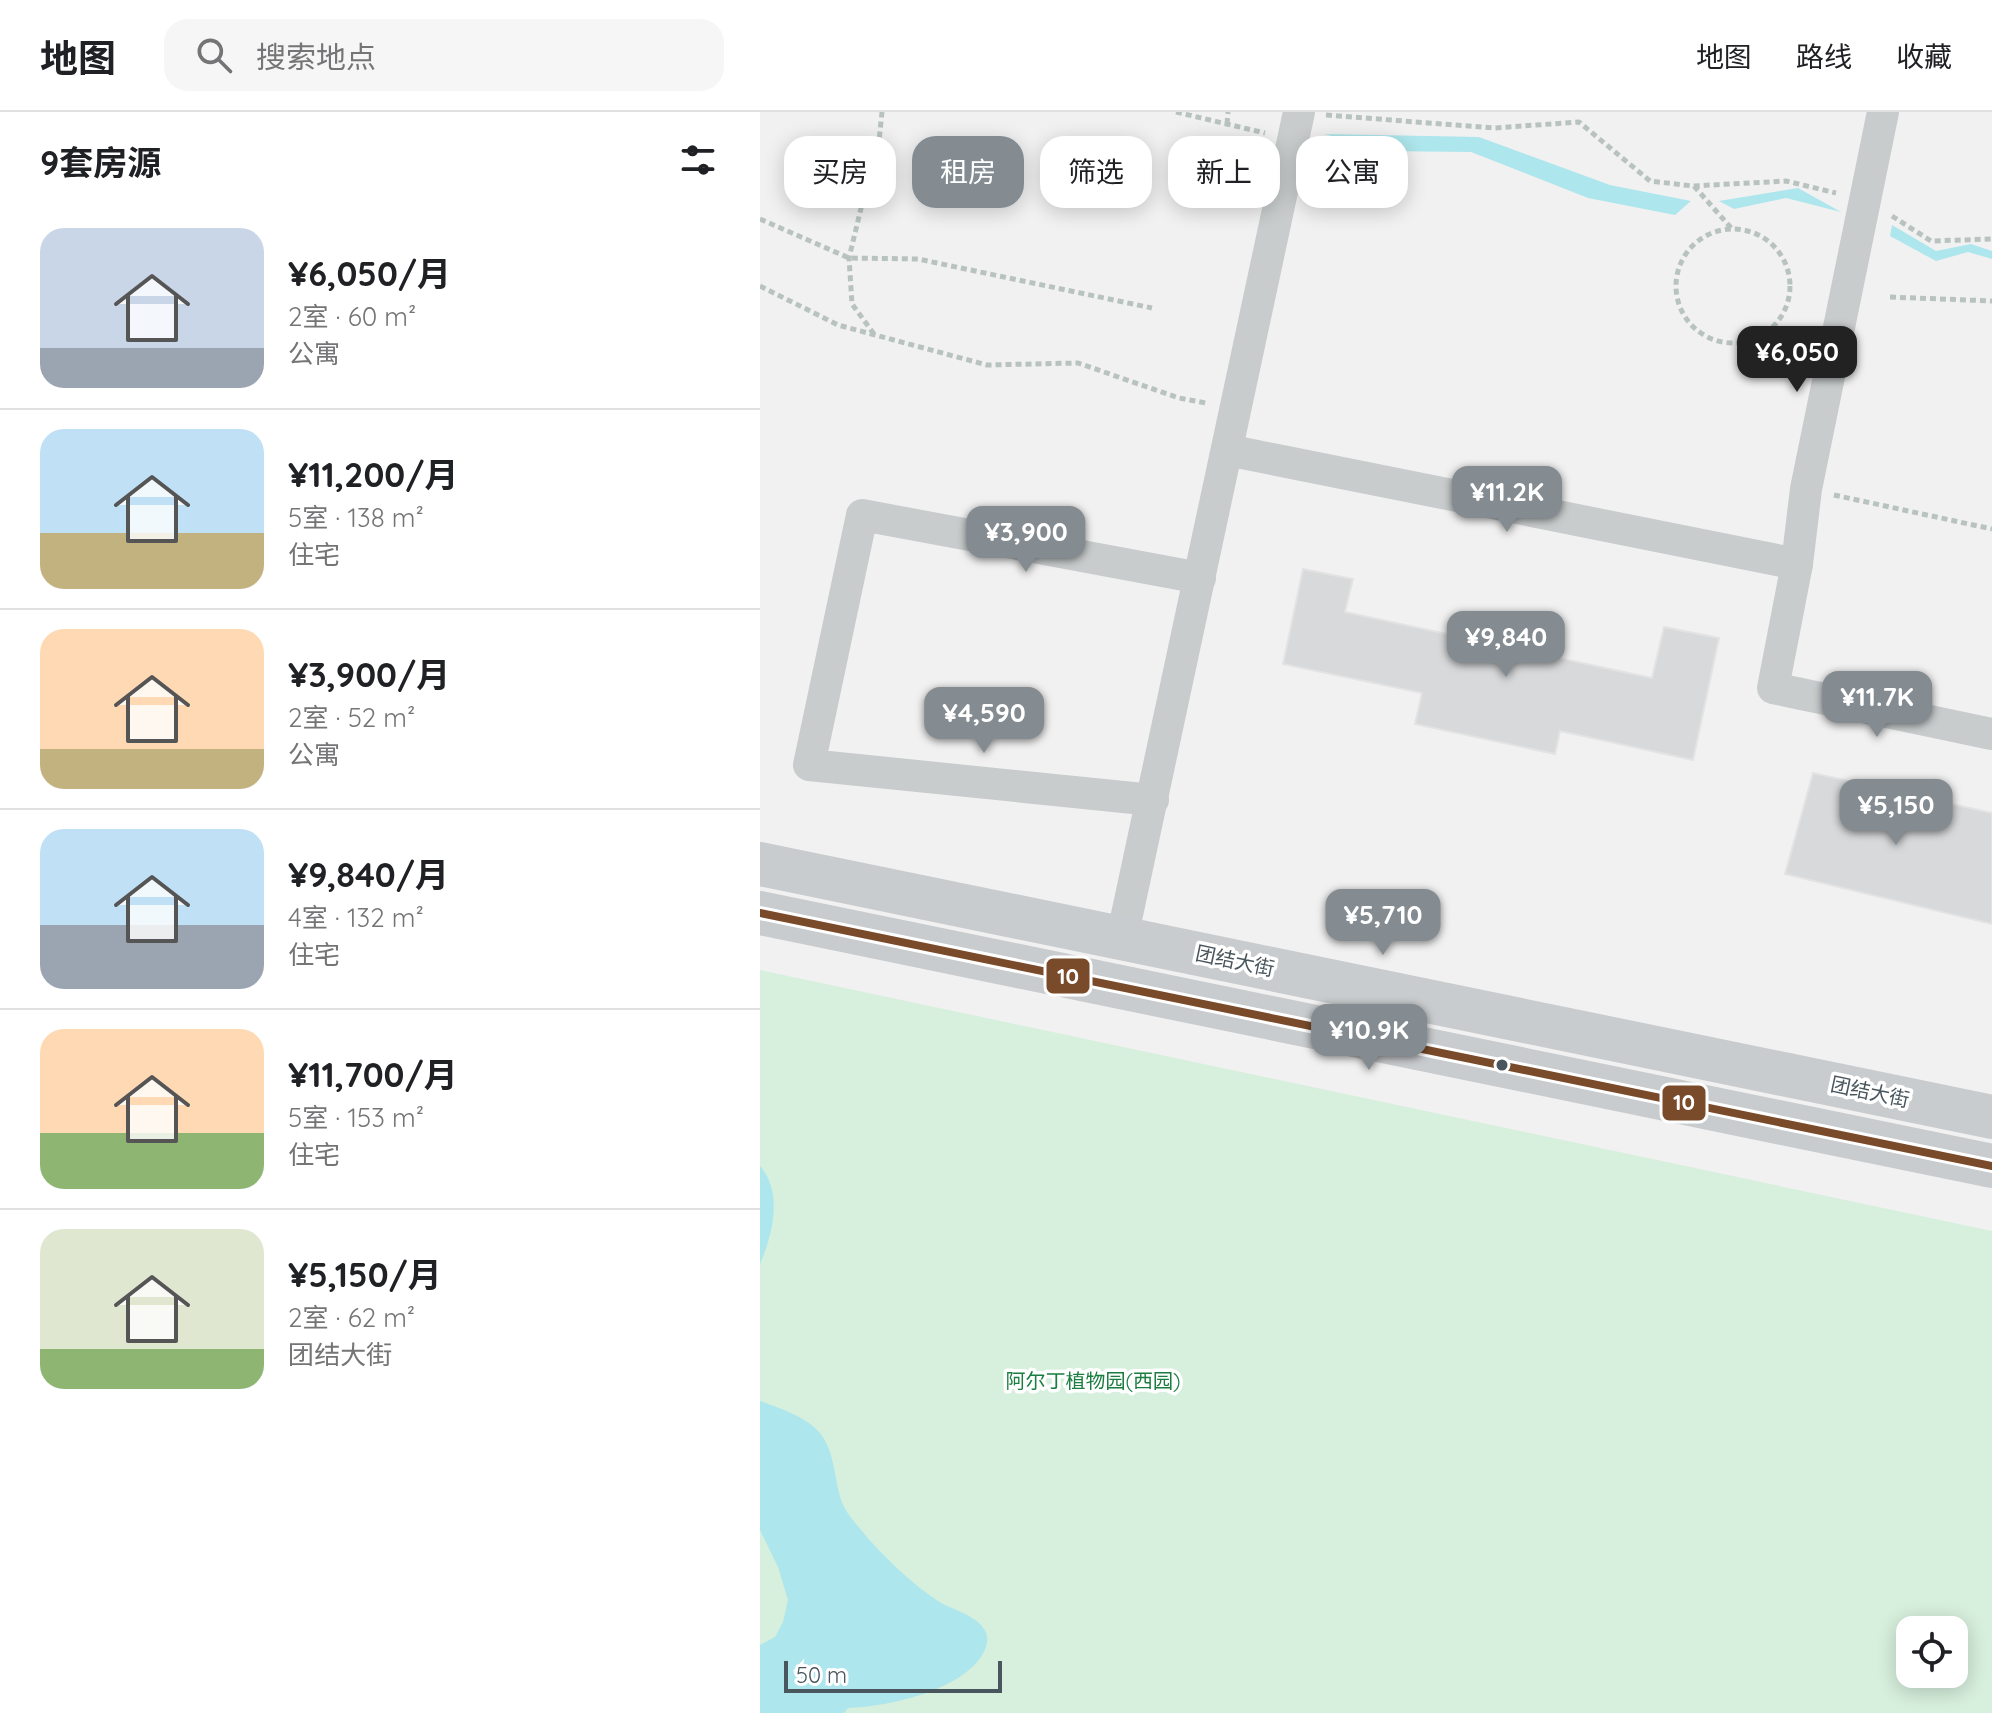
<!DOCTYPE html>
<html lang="zh">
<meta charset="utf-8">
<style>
body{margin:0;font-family:Quicksand,"Noto Sans SC",sans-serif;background:#f6f6f6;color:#202124;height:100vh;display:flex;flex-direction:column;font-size:30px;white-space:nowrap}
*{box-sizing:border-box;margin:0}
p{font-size:26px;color:#757577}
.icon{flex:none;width:44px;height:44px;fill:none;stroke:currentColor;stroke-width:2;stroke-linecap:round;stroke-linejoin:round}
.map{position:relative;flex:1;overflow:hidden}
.side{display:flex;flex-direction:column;background:#fff;width:760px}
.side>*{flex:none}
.banner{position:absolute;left:24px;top:24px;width:760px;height:72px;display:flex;gap:16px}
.buttons{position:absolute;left:1136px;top:1504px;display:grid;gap:16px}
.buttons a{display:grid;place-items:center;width:72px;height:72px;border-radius:16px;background:#fff;box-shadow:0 4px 20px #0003;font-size:40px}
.scale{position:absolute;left:24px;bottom:20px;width:218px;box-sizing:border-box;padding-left:8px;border:4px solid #49565d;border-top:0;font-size:22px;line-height:28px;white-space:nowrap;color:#49565d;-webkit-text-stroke:6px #fff;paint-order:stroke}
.price{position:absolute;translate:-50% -68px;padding:0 18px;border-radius:16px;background:#848c91;color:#fff;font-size:26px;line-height:52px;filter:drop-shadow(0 2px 4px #0008)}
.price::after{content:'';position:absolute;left:50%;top:48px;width:24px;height:18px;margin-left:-12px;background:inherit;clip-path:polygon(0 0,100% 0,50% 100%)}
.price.selected{background:#222;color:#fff}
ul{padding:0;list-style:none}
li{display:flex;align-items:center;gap:24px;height:200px;padding:0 40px}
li+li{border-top:2px solid #e0e0e0}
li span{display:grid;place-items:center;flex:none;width:224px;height:160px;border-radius:24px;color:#555}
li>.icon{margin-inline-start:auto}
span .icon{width:96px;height:96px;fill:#fffc;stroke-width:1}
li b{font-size:34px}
h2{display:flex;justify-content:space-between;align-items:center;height:96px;padding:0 40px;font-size:34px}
.tag{padding:0 28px;border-radius:24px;background:#fff;box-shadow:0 4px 20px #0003;font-size:28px;line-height:72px}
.tag.selected{background:#848c91;color:#fff}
header{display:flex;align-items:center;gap:48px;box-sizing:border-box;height:112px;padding:0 40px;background:#fff;border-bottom:2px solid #e0e0e0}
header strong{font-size:38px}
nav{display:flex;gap:44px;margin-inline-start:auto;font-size:28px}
.search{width:560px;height:72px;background:#f6f6f6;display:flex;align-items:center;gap:20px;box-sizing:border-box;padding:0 28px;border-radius:24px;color:#757577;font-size:30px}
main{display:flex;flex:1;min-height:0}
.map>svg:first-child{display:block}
.green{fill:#d7efdd;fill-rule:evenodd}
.water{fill:#ade6ec}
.building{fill:#d8d9da;stroke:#e3e3e4;stroke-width:2}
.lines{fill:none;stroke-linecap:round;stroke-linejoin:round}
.path{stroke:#b8c3bf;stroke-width:5;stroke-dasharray:6 4;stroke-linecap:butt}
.minor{stroke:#c8cccd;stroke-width:32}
.secondary{stroke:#c9ccce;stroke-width:44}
.bus-1-casing{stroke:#fff;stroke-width:14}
.bus-1{stroke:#7a4b2a;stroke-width:8}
.bus-dot{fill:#49565d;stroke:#fff;stroke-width:3}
.labels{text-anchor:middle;stroke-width:7;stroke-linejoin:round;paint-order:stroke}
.street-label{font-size:20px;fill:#49565d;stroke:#fff}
.park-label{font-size:20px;fill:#1a7e40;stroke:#fff}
.line-badge{stroke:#fff;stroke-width:3}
.badge-label{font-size:22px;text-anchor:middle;font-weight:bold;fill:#fff}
</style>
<header>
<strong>地图</strong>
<div class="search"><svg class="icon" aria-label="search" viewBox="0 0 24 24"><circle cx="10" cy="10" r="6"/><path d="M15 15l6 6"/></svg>搜索地点</div>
<nav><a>地图</a><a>路线</a><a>收藏</a></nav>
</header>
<main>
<section class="side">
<h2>9套房源<svg class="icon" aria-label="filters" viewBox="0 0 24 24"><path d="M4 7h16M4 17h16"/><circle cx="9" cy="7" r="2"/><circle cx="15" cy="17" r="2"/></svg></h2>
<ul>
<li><span style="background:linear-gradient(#c9d6e8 75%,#9aa5b1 0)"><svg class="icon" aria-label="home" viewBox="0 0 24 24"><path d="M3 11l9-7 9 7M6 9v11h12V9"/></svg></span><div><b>¥6,050/月</b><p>2室 · 60 m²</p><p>公寓</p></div></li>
<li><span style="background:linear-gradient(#bfe0f5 65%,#c2b280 0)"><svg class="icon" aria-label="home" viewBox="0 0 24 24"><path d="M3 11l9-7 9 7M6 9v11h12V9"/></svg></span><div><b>¥11,200/月</b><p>5室 · 138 m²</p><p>住宅</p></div></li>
<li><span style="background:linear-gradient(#ffd9b3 75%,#c2b280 0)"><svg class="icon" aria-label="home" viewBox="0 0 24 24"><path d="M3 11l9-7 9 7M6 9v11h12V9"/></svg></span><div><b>¥3,900/月</b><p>2室 · 52 m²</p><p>公寓</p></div></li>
<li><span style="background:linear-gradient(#bfe0f5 60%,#9aa5b1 0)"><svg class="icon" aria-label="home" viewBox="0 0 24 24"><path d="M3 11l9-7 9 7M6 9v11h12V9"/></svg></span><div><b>¥9,840/月</b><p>4室 · 132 m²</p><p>住宅</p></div></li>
<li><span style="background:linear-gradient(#ffd9b3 65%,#8fb573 0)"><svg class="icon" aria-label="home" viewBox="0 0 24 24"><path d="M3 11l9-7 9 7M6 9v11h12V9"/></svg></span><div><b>¥11,700/月</b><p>5室 · 153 m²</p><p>住宅</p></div></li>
<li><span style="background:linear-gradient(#dfe7d0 75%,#8fb573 0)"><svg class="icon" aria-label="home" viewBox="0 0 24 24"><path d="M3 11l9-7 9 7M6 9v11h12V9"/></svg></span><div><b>¥5,150/月</b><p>2室 · 62 m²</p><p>团结大街</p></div></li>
</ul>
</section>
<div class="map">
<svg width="1232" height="1601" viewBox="0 0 1232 1601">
<rect width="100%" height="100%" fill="#f2f1f1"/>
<!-- green -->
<path class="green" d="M0,858L1232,1119V1601H0ZM1150,1518H1194V1562H1150Z"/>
<!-- water -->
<g class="water">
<path d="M565,22L719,25L850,73L931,89L915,103L828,86L711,40L621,39Z"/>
<path d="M1038,76L1081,100L1026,86L974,97L959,89Z"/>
<path d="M1132,113L1176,139L1211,132L1232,139V147L1208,140L1176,149L1130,124Z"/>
<path d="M0,1054C23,1080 13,1122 0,1152Z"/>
<path d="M0,1289C19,1296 45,1304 59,1320C77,1341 73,1371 84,1395C89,1405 99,1415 106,1424C127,1448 151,1471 178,1489C192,1498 214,1502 224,1517C228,1523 228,1529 226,1535C211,1577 128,1595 88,1596L84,1601H0V1533L15,1525L23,1510L28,1488L18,1455L0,1418Z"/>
</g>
<!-- building -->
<g class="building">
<path d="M543,457L593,467L585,500L892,566L904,515L959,526L933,648L800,619L795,642L655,612L662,581L523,552Z"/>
<path d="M1053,661L1232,701V812L1025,762Z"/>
</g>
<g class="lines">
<!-- path -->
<g class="path">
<path d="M416,0L505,21"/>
<path d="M566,3L734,16L819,10L890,69L933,74L1026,69L1076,81"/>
<path d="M467,12L468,0"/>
<path d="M934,74L972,117"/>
<path d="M1132,104L1171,129L1232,127"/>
<path d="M0,107L89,146L158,147L392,196"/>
<circle cx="973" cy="174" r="57"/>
<path d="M0,174L78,213L227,253L318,251L419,286L446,291"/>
<path d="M1130,185L1232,189"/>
<path d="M1011,216L1041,226L1046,233"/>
<path d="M114,222L92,192L89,146L103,88L104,52L119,29L122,0"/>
<path d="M1074,383L1232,417"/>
</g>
<!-- minor -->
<g class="minor">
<path d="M1123,0L1046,377L1037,452L1013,576L1232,622"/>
<path d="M467,338L1037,452"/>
<path d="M393,688L49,653L102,403L440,466"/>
<path d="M362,826L539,0"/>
</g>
<!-- secondary -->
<g class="secondary">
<path d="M0,752L1232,1005"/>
<path d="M0,801L1232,1054"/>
</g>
<defs>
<path id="bus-1" d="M0,801L1232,1054"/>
</defs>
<!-- bus-1 casing -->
<use href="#bus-1" class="bus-1-casing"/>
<!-- bus-1 -->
<use href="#bus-1" class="bus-1"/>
</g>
<!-- markers -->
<circle class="bus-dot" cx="742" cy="953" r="7"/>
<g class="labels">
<!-- street labels -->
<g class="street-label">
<text transform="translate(475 849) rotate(12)" y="7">团结大街</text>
<text transform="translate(1110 980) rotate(12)" y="7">团结大街</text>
</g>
<!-- park labels -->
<g class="park-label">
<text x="333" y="1276">阿尔丁植物园(西园)</text>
</g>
</g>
<g class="line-badge">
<rect x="285" y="845" width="46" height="38" rx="8" fill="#7a4b2a"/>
<rect x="901" y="972" width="46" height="38" rx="8" fill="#7a4b2a"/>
</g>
<g class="badge-label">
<text x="308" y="872">10</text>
<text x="924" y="998">10</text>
</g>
</svg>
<div class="buttons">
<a><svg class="icon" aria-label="locate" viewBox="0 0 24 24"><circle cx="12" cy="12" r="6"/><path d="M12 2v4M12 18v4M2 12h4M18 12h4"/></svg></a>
</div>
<div class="scale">50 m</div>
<b class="price selected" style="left:1037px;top:282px">¥6,050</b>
<b class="price" style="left:747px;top:422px">¥11.2K</b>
<b class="price" style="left:266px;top:462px">¥3,900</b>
<b class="price" style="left:746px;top:567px">¥9,840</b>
<b class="price" style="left:1117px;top:627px">¥11.7K</b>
<b class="price" style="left:224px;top:643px">¥4,590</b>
<b class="price" style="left:1136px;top:735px">¥5,150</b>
<b class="price" style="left:623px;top:845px">¥5,710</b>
<b class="price" style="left:609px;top:960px">¥10.9K</b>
<div class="banner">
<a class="tag">买房</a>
<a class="tag selected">租房</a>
<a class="tag">筛选</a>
<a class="tag">新上</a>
<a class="tag">公寓</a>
</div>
</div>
</main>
